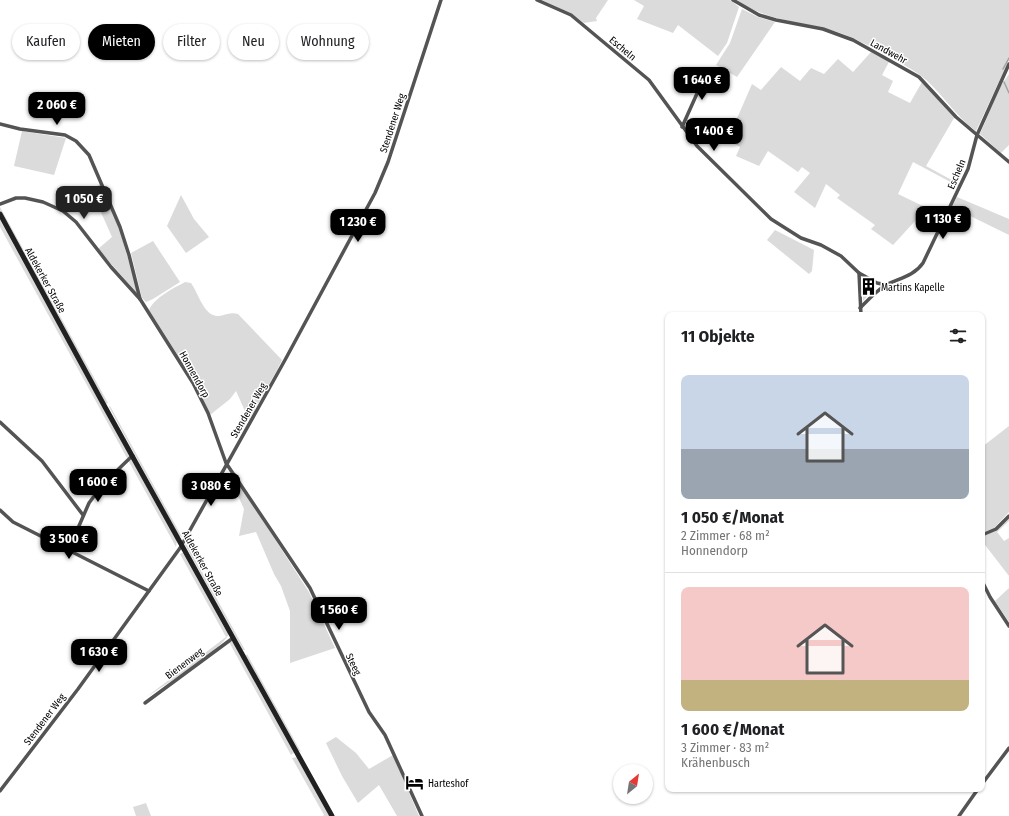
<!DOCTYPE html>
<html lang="de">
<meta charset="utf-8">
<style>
body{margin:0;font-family:"Fira Sans Condensed",sans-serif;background:#f6f6f6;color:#202124;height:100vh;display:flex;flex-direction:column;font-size:15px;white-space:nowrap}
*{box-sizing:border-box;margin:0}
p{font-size:13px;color:#757577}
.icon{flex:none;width:22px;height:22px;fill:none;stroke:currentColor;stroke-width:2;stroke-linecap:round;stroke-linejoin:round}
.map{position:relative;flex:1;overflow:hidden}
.panel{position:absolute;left:665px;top:312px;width:320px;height:480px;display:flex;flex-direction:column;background:#fff;border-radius:8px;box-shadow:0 1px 3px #0004}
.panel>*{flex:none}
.banner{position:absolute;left:12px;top:24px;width:380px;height:36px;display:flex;gap:8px}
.needle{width:26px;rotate:30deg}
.tools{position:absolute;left:613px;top:764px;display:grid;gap:8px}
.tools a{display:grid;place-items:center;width:40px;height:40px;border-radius:50%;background:#fff;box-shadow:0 1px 3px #0004;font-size:20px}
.price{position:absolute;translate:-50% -34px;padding:0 9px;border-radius:8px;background:#000;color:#fff;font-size:13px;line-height:26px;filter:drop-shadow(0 1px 2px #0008)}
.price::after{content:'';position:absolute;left:50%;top:24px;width:12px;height:9px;margin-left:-6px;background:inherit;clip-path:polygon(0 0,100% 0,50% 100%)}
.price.on{background:#222;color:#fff}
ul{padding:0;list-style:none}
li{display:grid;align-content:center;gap:8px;height:212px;padding:0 16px}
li+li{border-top:1px solid #e0e0e0}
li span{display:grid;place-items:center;height:124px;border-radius:8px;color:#555}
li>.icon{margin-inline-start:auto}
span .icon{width:72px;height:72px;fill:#fffc;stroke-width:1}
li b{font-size:17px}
h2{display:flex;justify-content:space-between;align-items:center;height:48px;padding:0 16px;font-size:17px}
.tag{padding:0 14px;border-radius:18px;background:#fff;box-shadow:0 1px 3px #0004;font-size:14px;line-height:36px}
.tag.on{background:#000;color:#fff}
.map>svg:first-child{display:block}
.green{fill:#dbdbdb}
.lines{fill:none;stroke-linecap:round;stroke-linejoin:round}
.stream{stroke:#a2a2a2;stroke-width:1.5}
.street{stroke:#545454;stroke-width:3.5}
.secondary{stroke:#212121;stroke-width:5}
.labels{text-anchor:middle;stroke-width:3;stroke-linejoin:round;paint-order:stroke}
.street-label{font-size:10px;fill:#000;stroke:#fff}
.poi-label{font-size:10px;fill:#000;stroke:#fff;text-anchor:start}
</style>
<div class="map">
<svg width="1009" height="816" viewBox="0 0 1009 816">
<rect width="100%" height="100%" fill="#fff"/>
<!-- green -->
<g class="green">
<path d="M542,0H608L596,18L597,21L584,23L570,13Z"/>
<path d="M634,0H730L739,7L727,43L718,56L678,25L673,33L637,19L644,6Z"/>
<path d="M737,0H1009V60L976,131C954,115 941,91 920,75C901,62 874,48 853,38C816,21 771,25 737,0Z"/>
<path d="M742,9L758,17L775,22L737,77L716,65L730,43Z"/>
<path d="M871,52L889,62L882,75L893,81L888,92L910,103L922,82L954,118L926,166L959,184L958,186L913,162L898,194L927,208L893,245L871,229L875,225L837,198L840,195L826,184L815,208L794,192L810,173L802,167L798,172L768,151L759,166L736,156L740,147L725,138L735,123L752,84L761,90L781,67L800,81L811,68L824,74L838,59L853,72Z"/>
<path d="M1009,74V145L1001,153L980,134L1000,87Z"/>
<path d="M22,131L66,138L54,175L14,166Z"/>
<path d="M100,184L119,227L138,294L98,249L112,237L91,190Z"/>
<path d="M181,195L194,219L209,237L186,253L167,226Z"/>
<path d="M957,197L1009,219V235L952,207Z"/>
<path d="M0,207L108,403L106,404L0,210Z"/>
<path d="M0,220L130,456L127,458L0,227Z"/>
<path d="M775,230L814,250L812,271L809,274L767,240Z"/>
<path d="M153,241L180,282L153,299L146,302L142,298L131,253Z"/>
<path d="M862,277L869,281L876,287L863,301Z"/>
<path d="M185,282L191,283C199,294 204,317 219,316C226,315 231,312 238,314L282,360L277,370L249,420L236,391L230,399L210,415L194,381L149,310C155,297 174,288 185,282Z"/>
<path d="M110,406L182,537L179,536L109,407Z"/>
<path d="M1009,426V512L994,528L982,533V447Z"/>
<path d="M131,459L177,540L176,547L128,460Z"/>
<path d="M239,484L309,592L335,648L290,663V611L281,586L274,574L256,532L239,536L244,509L234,487Z"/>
<path d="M1009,517V521L997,532L1004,541L1009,538V576L982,541V537L996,530Z"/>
<path d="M186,543L245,650H243L185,545Z"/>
<path d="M184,552L229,634C219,652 165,685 145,698L226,637L180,554Z"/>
<path d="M1009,588V622L995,601Z"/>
<path d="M229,642H234L295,752L291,755Z"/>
<path d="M247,654L301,752L299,751L246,656Z"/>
<path d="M336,737L356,753L369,769L393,755L419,816H397L379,785L358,803L342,776L326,743Z"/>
<path d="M297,757L330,816H323L324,815L292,758Z"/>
<path d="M146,803L151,816H136L133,807Z"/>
</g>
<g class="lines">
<!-- stream -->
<g class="stream">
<path d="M1003,69L1009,58"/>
<path d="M1004,82L1009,93"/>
</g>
<!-- street -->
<g class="street">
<path d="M537,0L571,15L649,80L697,146L771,219L801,238L821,245L841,256L859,273L861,315"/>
<path d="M733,0L759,15L776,20L823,29L853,40L919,77L956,117L1009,162"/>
<path d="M0,124L20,129L65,135L76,141L89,155L120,227L129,255L140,299"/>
<path d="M682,127L704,78L711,69"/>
<path d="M0,204L16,198H25L43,202L63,211L76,222L111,267L140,299L193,383L208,413L226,463L310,588L369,712L385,735L422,816"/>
<path d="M859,273L877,283L887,285"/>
<path d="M860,308C868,300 876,291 886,285C900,278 914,276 923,263L968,169L977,135L1009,64"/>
<path d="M0,422L42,461L83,515"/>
<path d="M0,510L13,522L149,591"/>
<path d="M982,535L996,529L1009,516"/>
<path d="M68,551L89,503L103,484L130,458L133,456"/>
<path d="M982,581L990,597L1009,626"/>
<path d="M145,703L233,638"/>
<path d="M982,784L1009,748"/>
<path d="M0,791L78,689L180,548L285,360L375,193L388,162L441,0"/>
<path d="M959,816L978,789"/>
</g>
<!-- secondary -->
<path class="secondary" d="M0,214L105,407L332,816"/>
</g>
<!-- icons -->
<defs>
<symbol id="building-bare" viewBox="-9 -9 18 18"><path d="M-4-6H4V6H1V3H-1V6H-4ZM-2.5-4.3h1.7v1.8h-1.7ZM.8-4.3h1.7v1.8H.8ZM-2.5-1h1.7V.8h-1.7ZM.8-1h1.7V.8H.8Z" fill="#000" stroke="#fff" stroke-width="2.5" paint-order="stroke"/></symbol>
<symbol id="hotel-bare" viewBox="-9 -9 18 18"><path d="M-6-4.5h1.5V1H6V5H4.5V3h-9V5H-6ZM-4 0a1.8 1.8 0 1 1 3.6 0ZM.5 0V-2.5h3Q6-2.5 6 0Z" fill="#000" stroke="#fff" stroke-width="2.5" paint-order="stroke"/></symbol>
</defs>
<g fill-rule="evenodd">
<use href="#building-bare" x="856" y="274" width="25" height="25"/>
<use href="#hotel-bare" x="402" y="770" width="25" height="25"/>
</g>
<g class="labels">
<!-- street labels -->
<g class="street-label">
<text transform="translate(623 48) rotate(40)" y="4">Escheln</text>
<text transform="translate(889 51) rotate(29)" y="4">Landwehr</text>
<text transform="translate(392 123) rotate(-72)" y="4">Stendener Weg</text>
<text transform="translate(956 174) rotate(-67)" y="4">Escheln</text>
<text transform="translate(46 280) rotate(61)" y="4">Aldekerker Straße</text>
<text transform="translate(195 374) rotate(61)" y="4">Honnendorp</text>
<text transform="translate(248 410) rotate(-60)" y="4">Stendener Weg</text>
<text transform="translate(203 563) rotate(61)" y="4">Aldekerker Straße</text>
<text transform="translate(184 663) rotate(-37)" y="4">Bienenweg</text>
<text transform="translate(354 664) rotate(64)" y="4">Steeg</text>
<text transform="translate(44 719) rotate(-53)" y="4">Stendener Weg</text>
</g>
<!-- poi labels -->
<g class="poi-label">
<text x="881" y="291">Martins Kapelle</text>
<text x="428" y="787">Harteshof</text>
</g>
</g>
</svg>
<div class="tools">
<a><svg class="needle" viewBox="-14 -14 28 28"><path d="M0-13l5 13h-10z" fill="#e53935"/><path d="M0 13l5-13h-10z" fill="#757577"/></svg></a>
</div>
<b class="price" style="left:702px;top:101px">1 640 €</b>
<b class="price" style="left:57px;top:126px">2 060 €</b>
<b class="price" style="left:714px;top:152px">1 400 €</b>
<b class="price on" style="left:84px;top:220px">1 050 €</b>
<b class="price" style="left:943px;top:240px">1 130 €</b>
<b class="price" style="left:358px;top:243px">1 230 €</b>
<b class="price" style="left:98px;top:503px">1 600 €</b>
<b class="price" style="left:211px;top:507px">3 080 €</b>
<b class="price" style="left:69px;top:560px">3 500 €</b>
<b class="price" style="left:339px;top:631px">1 560 €</b>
<b class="price" style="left:99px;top:673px">1 630 €</b>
<div class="banner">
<a class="tag">Kaufen</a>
<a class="tag on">Mieten</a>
<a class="tag">Filter</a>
<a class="tag">Neu</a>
<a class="tag">Wohnung</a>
</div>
<section class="panel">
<h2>11 Objekte<svg class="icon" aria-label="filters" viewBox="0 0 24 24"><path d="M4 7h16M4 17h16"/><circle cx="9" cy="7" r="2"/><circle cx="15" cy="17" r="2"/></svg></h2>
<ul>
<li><span style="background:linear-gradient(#c9d6e8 60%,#9aa5b1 0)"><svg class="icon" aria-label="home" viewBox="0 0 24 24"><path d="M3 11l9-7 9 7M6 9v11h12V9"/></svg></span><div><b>1 050 €/Monat</b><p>2 Zimmer · 68 m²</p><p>Honnendorp</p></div></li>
<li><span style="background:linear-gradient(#f6c9c9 75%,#c2b280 0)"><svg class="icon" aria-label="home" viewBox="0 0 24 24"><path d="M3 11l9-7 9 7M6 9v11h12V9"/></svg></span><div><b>1 600 €/Monat</b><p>3 Zimmer · 83 m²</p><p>Krähenbusch</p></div></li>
</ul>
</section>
</div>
